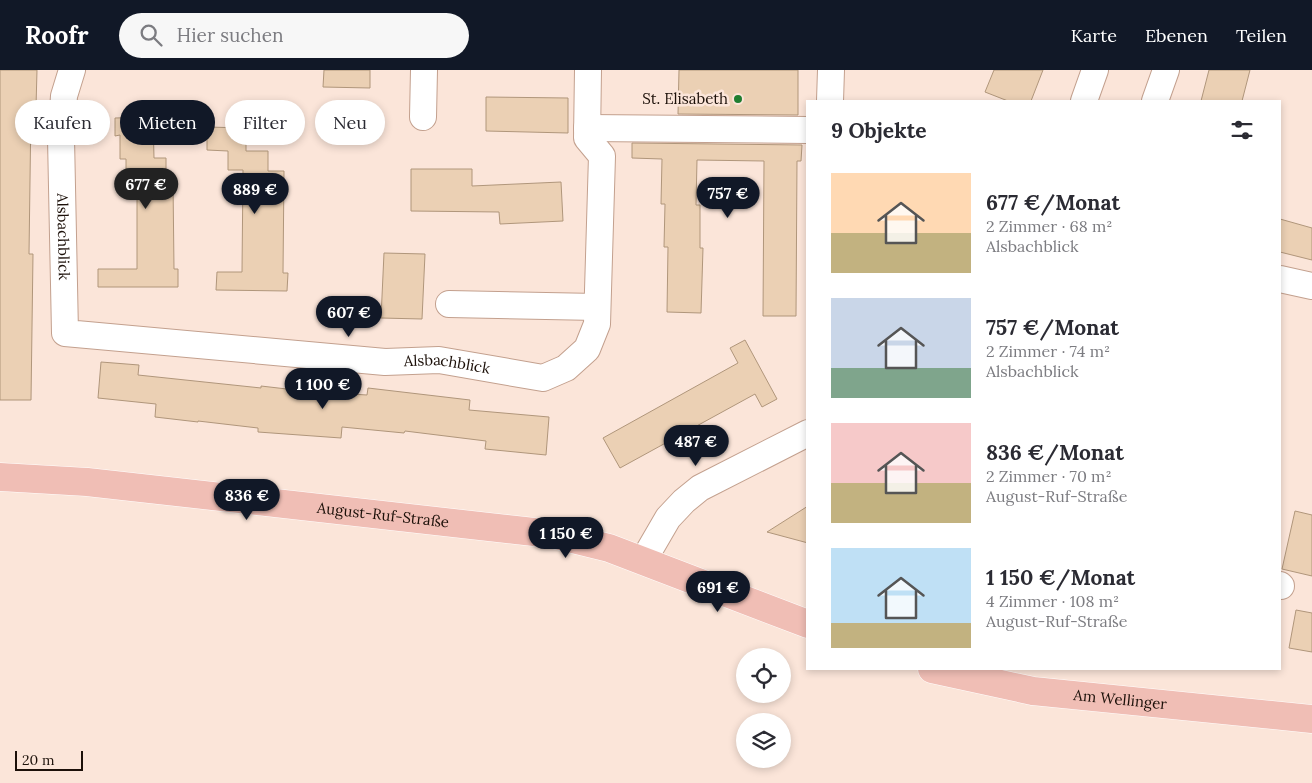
<!DOCTYPE html>
<html lang="de">
<meta charset="utf-8">
<style>
body{margin:0;font-family:Lora,serif;background:#f7f7f7;color:#2b2b33;height:100vh;display:flex;flex-direction:column;font-size:19px;white-space:nowrap}
*{box-sizing:border-box;margin:0}
p{font-size:16px;color:#7c7c81}
.icon{flex:none;width:28px;height:28px;fill:none;stroke:currentColor;stroke-width:2;stroke-linecap:round;stroke-linejoin:round}
.map{position:relative;flex:1;overflow:hidden}
.drawer{position:absolute;left:806px;top:30px;width:475px;height:570px;display:flex;flex-direction:column;background:#fff;border-radius:0px;box-shadow:0 2px 8px #0003}
.drawer>*{flex:none}
.guide{position:absolute;left:15px;top:30px;width:475px;height:45px;display:flex;gap:10px}
.buttons{position:absolute;left:736px;top:578px;display:grid;gap:10px}
.buttons a{display:grid;place-items:center;width:55px;height:55px;border-radius:50%;background:#fff;box-shadow:0 2px 8px #0003;font-size:25px}
.scale{position:absolute;left:15px;bottom:12px;width:68px;box-sizing:border-box;padding-left:5px;border:2px solid #1c1009;border-top:0;font-size:14px;line-height:18px;white-space:nowrap;color:#1c1009;-webkit-text-stroke:4px #fbe5d9;paint-order:stroke}
.price{position:absolute;translate:-50% -42px;padding:0 11px;border-radius:18px;background:#111827;color:#fff;font-size:16px;line-height:32px;filter:drop-shadow(0 1px 2px #0008)}
.price::after{content:'';position:absolute;left:50%;top:30px;width:15px;height:11px;margin-left:-8px;background:inherit;clip-path:polygon(0 0,100% 0,50% 100%)}
.price.on{background:#222;color:#fff}
ul{padding:0;list-style:none}
li{display:flex;align-items:center;gap:15px;height:125px;padding:0 25px}
li span{display:grid;place-items:center;flex:none;width:140px;height:100px;border-radius:0px;color:#555}
li>.icon{margin-inline-start:auto}
span .icon{width:60px;height:60px;fill:#fffc;stroke-width:1}
li b{font-size:21px}
h2{display:flex;justify-content:space-between;align-items:center;height:60px;padding:0 25px;font-size:21px}
.chip{padding:0 18px;border-radius:22px;background:#fff;box-shadow:0 2px 8px #0003;font-size:18px;line-height:45px}
.chip.on{background:#111827;color:#fff}
header{display:flex;align-items:center;gap:30px;box-sizing:border-box;height:70px;padding:0 25px;background:#111827;color:#fff}
header strong{font-size:24px}
nav{display:flex;gap:28px;margin-inline-start:auto;font-size:18px}
.search{width:350px;height:45px;background:#f7f7f7;display:flex;align-items:center;gap:12px;box-sizing:border-box;padding:0 18px;border-radius:28px;color:#7c7c81;font-size:19px}
.map>svg:first-child{display:block}
.building{fill:#ebd0b4;stroke:#b0967b}
.lines{fill:none;stroke-linecap:round;stroke-linejoin:round}
.minor-casing{stroke:#c3a08e;stroke-width:28}
.major-casing{stroke:#fff;stroke-width:29}
.minor{stroke:#fff;stroke-width:26}
.major{stroke:#f0beb5;stroke-width:28}
.poi-dot{fill:#1f7e30;stroke:#fbe5d9;stroke-width:2}
.labels{text-anchor:middle;stroke-width:5;stroke-linejoin:round;paint-order:stroke}
.poi-label{font-size:15px;fill:#1c1009;stroke:#fbe5d9;text-anchor:end}
.street-label{font-size:15px;fill:#1c1009;stroke:#fbe5d9}
</style>
<header>
<strong>Roofr</strong>
<div class="search"><svg class="icon" aria-label="search" viewBox="0 0 24 24"><circle cx="10" cy="10" r="6"/><path d="M15 15l6 6"/></svg>Hier suchen</div>
<nav><a>Karte</a><a>Ebenen</a><a>Teilen</a></nav>
</header>
<div class="map">
<svg width="1312" height="713" viewBox="0 0 1312 713">
<rect width="100%" height="100%" fill="#fbe5d9"/>
<!-- building -->
<g class="building">
<path d="M0,0H37L36,37H31L29,184H33L31,330H0Z"/>
<path d="M324,0H370V18L323,17Z"/>
<path d="M679,0H798V45L678,44Z"/>
<path d="M994,0H1043L1031,31H1008L985,22Z"/>
<path d="M1209,0H1250L1242,31H1201Z"/>
<path d="M486,27L568,28V63L486,61Z"/>
<path d="M153,47L154,88H166V113L173,112L174,199H178V217H98V199H137V113H126V89H120V65L115,66V48Z"/>
<path d="M207,57L246,58V81H268V101H284L283,203H288L287,221L216,220L217,202H242L243,100H228V81L207,80Z"/>
<path d="M632,73L802,75L801,91H797L796,246H763L764,91L697,90L696,135H700V178H703L701,243L667,242L668,177H664L665,134H661L662,89L632,88Z"/>
<path d="M411,99H472V116L561,112L563,151L500,154L499,142L411,141Z"/>
<path d="M1280,149L1312,158V190L1280,182Z"/>
<path d="M384,183L425,184L422,249L381,248Z"/>
<path d="M745,270L777,329L762,337L755,324L620,398L603,368L738,293L730,278Z"/>
<path d="M101,292L139,295L138,305L261,318V316L304,321L367,325L368,318L470,330L469,340L549,347L546,385L485,379L486,371L405,361L404,363L342,357L341,368L258,362V358L198,351V352L155,347L156,334L98,328Z"/>
<path d="M808,436V473L767,462Z"/>
<path d="M1295,441L1312,445V506L1282,499Z"/>
<path d="M1296,540L1312,543V582L1289,578Z"/>
</g>
<g class="lines">
<defs>
<g id="minor">
<path id="s1" d="M72,0L64,26L61,68L65,263L385,292L439,290L543,308L566,298L587,279L597,254L602,86L587,68L588,0"/>
<path d="M830,31L831,0"/>
<path d="M1084,31L1095,0"/>
<path d="M1155,31L1166,0"/>
<path d="M423,47L424,0"/>
<path d="M587,58L808,60"/>
<path d="M1280,209L1312,216"/>
<path d="M449,234L597,237"/>
<path d="M643,491L668,448L684,431L700,418L808,363"/>
<path d="M1280,515L1281,516"/>
</g>
<g id="major">
<path id="s2" d="M0,407L87,412L552,464L609,478L808,554"/>
<path id="s3" d="M932,599L1033,621L1312,649"/>
</g>
</defs>
<!-- minor casing -->
<use href="#minor" class="minor-casing"/>
<!-- major casing -->
<use href="#major" class="major-casing"/>
<!-- minor -->
<use href="#minor" class="minor"/>
<!-- major -->
<use href="#major" class="major"/>
</g>
<!-- markers -->
<circle class="poi-dot" cx="738" cy="29" r="5"/>
<g class="labels">
<!-- poi labels -->
<g class="poi-label">
<text x="728" y="34">St. Elisabeth</text>
</g>
<!-- street labels -->
<g class="street-label">
<text dy="5" stroke="none"><textPath href="#s1" startOffset="168">Alsbachblick</textPath></text>
<text dy="5" stroke="none"><textPath href="#s1" startOffset="648">Alsbachblick</textPath></text>
<text dy="5" stroke="none"><textPath href="#s2" startOffset="385">August-Ruf-Straße</textPath></text>
<text dy="5" stroke="none"><textPath href="#s3" startOffset="191">Am Wellinger</textPath></text>
</g>
</g>
</svg>
<div class="buttons">
<a><svg class="icon" aria-label="locate" viewBox="0 0 24 24"><circle cx="12" cy="12" r="6"/><path d="M12 2v4M12 18v4M2 12h4M18 12h4"/></svg></a>
<a><svg class="icon" aria-label="layers" viewBox="0 0 24 24"><path d="M12 4l9 5-9 5-9-5zM3 14l9 5 9-5"/></svg></a>
</div>
<div class="scale">20 m</div>
<b class="price on" style="left:146px;top:140px">677 €</b>
<b class="price" style="left:255px;top:145px">889 €</b>
<b class="price" style="left:728px;top:149px">757 €</b>
<b class="price" style="left:349px;top:268px">607 €</b>
<b class="price" style="left:323px;top:340px">1 100 €</b>
<b class="price" style="left:696px;top:397px">487 €</b>
<b class="price" style="left:247px;top:451px">836 €</b>
<b class="price" style="left:566px;top:489px">1 150 €</b>
<b class="price" style="left:718px;top:543px">691 €</b>
<div class="guide">
<a class="chip">Kaufen</a>
<a class="chip on">Mieten</a>
<a class="chip">Filter</a>
<a class="chip">Neu</a>
</div>
<section class="drawer">
<h2>9 Objekte<svg class="icon" aria-label="filters" viewBox="0 0 24 24"><path d="M4 7h16M4 17h16"/><circle cx="9" cy="7" r="2"/><circle cx="15" cy="17" r="2"/></svg></h2>
<ul>
<li><span style="background:linear-gradient(#ffd9b3 60%,#c2b280 0)"><svg class="icon" aria-label="home" viewBox="0 0 24 24"><path d="M3 11l9-7 9 7M6 9v11h12V9"/></svg></span><div><b>677 €/Monat</b><p>2 Zimmer · 68 m²</p><p>Alsbachblick</p></div></li>
<li><span style="background:linear-gradient(#c9d6e8 70%,#7fa58c 0)"><svg class="icon" aria-label="home" viewBox="0 0 24 24"><path d="M3 11l9-7 9 7M6 9v11h12V9"/></svg></span><div><b>757 €/Monat</b><p>2 Zimmer · 74 m²</p><p>Alsbachblick</p></div></li>
<li><span style="background:linear-gradient(#f6c9c9 60%,#c2b280 0)"><svg class="icon" aria-label="home" viewBox="0 0 24 24"><path d="M3 11l9-7 9 7M6 9v11h12V9"/></svg></span><div><b>836 €/Monat</b><p>2 Zimmer · 70 m²</p><p>August-Ruf-Straße</p></div></li>
<li><span style="background:linear-gradient(#bfe0f5 75%,#c2b280 0)"><svg class="icon" aria-label="home" viewBox="0 0 24 24"><path d="M3 11l9-7 9 7M6 9v11h12V9"/></svg></span><div><b>1 150 €/Monat</b><p>4 Zimmer · 108 m²</p><p>August-Ruf-Straße</p></div></li>
</ul>
</section>
</div>
